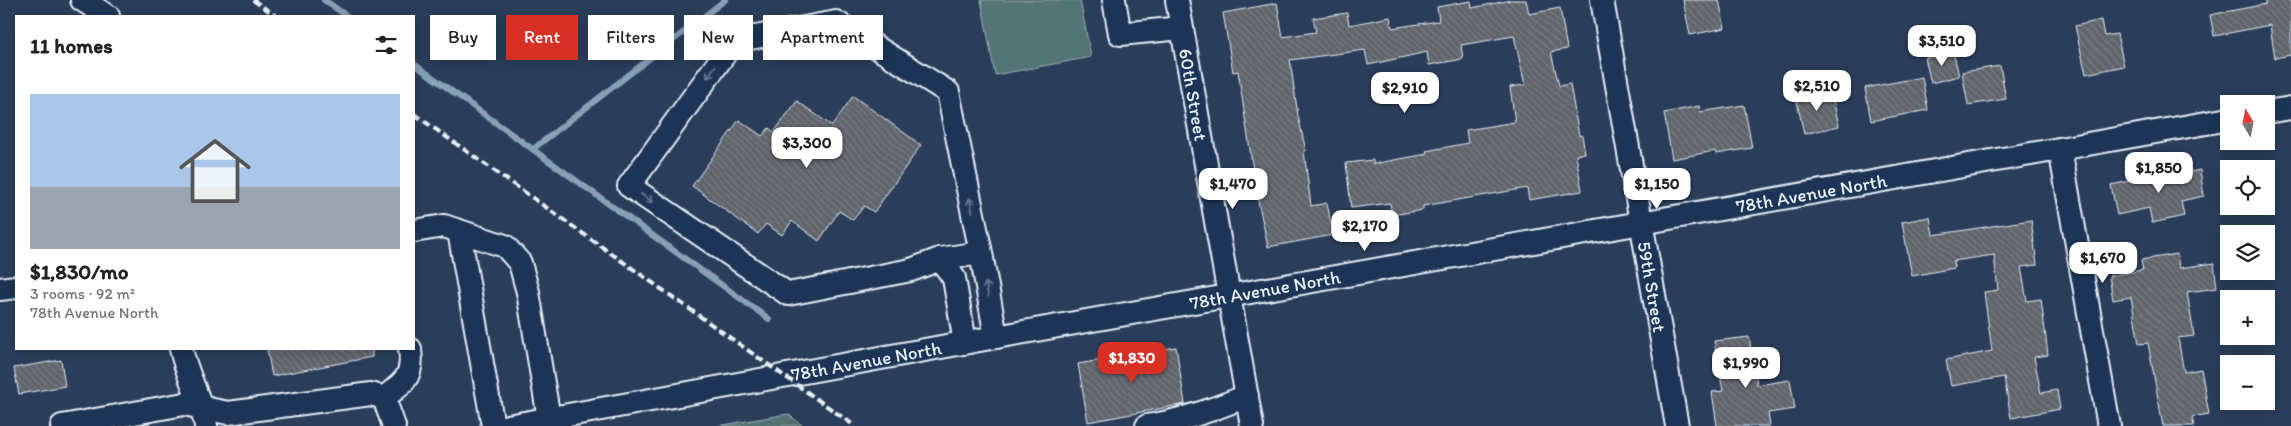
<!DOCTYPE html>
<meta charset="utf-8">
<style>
body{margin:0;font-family:Itim,sans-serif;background:#f2f2f2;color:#222;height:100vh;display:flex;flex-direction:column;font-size:19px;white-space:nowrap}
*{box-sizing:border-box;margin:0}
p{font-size:16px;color:#767676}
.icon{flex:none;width:28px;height:28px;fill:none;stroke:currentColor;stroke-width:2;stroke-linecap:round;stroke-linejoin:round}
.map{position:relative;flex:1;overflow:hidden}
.drawer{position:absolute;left:15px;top:15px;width:400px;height:335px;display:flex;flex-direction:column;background:#fff;border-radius:0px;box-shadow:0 2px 12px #0003}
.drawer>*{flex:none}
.guide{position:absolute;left:430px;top:15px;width:475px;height:45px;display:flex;gap:10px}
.needle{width:32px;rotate:350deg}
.controls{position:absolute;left:2220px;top:95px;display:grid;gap:10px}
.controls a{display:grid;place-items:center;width:55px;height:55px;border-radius:0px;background:#fff;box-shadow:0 2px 12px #0003;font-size:25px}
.price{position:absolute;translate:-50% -42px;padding:0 11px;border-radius:10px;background:#fff;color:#222;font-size:16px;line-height:32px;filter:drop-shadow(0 1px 2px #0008)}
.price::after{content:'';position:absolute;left:50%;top:30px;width:15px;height:11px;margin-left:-8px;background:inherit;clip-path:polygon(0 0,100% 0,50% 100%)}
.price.selected{background:#d93025;color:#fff}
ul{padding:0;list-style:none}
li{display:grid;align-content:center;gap:10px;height:265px;padding:0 15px}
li+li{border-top:1px solid #e0e0e0}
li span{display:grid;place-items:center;height:155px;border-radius:0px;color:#555}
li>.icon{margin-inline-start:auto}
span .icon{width:90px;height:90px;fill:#fffc;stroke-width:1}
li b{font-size:21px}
h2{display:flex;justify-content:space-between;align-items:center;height:60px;padding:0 15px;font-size:21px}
.tag{padding:0 18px;border-radius:0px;background:#fff;box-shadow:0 2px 12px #0003;font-size:18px;line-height:45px}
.tag.selected{background:#d93025;color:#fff}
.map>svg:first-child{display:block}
.park{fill:url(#park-crowns);stroke:#9db2b6}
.pitch{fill:#527475;stroke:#9db2b6}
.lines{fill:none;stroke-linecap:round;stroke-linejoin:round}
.stream{stroke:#86a2b8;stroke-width:6}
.building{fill:url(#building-back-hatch);stroke:#e8f1f8}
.minor-casing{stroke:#e8f1f8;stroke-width:26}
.minor{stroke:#1d3557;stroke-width:22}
.rail{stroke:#e8f1f8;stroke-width:4;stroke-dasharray:8 4;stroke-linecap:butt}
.oneway{stroke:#64778f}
.labels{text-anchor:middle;stroke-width:4.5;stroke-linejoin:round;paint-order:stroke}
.street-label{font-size:19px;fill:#e8f1f8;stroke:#1d3557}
</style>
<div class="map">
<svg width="2291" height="426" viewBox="0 0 2291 426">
<defs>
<pattern id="park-crowns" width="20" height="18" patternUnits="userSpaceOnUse" patternTransform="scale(1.25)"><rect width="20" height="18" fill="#527475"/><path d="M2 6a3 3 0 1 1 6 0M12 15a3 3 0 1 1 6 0" fill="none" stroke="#4b5c5d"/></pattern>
<pattern id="building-back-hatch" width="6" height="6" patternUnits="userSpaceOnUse" patternTransform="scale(1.25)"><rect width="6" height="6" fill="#60636a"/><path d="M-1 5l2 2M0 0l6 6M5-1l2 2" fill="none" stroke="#777a80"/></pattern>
</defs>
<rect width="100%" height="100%" fill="#2a3e5b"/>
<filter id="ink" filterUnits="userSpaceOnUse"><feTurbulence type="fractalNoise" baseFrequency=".02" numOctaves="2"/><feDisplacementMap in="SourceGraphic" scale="10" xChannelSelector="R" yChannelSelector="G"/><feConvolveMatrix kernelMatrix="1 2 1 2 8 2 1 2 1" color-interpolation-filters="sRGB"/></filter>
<g filter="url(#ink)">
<!-- park -->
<path class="park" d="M788,414L803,426H717Z"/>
<!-- pitch -->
<path class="pitch" d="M981,0H1080L1091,57L995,75Z"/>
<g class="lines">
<!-- stream -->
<g class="stream">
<path d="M324,0L347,16"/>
<path d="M414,64L769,319"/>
<path d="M533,149L725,0"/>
</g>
</g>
<!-- building -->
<g class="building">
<path d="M1511,0H1526L1529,14L1560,8L1567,49L1551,52L1559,86L1570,84L1579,136L1582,135L1585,153L1576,155L1582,191L1529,200L1527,188L1423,206V210L1392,215L1390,203L1351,208L1346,163L1373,160V164L1427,154L1426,151L1468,143L1466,130L1515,122L1510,87L1525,85L1514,36L1461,45L1463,59L1429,65L1427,52L1368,65L1365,50L1290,60L1298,116L1306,151H1304L1311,206L1327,203L1333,235L1268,247L1257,196L1238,71L1233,72L1223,13L1277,3L1283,37L1316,32L1313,18L1347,13L1349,25L1390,17L1392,28L1439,21L1437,7L1471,1L1472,8Z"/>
<path d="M1683,0H1719L1725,28L1690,35Z"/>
<path d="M2266,0H2291V55L2275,58L2270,25L2214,36L2210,15L2266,4Z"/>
<path d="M2101,20L2104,36L2117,34L2124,66L2086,74L2075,26Z"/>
<path d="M1953,51L1959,76L1931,83L1925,58Z"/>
<path d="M2000,66L2006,99L1968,105L1962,72Z"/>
<path d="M1922,77L1928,110L1871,121L1865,88Z"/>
<path d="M1831,90L1839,126L1804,134L1796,97Z"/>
<path d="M853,96L921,145L874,212L864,206L853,220L839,211L819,241L792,221L782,235L766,224L758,234L692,186L739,120L762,136L769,128L774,132L797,101L832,126Z"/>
<path d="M1744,105L1752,148L1716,154L1715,151L1672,159L1664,113L1699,106L1700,112Z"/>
<path d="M2190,168L2191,172L2200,170L2204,196L2181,201L2184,216L2152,223L2149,208L2117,215L2111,185Z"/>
<path d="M1930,217L1933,235L2031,220L2037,265L2021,267L2027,301L2041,299L2048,355L2034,357L2041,393L2057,390L2060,409L2011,418L2004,377L1951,386L1946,360L1992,351L1984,292L1998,290L1994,255L1953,261L1954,268L1912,276L1902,222Z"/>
<path d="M2177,254L2179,268L2214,263L2217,288L2187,292L2194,336L2178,338L2184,372L2201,369L2209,414L2192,417L2194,426H2163L2148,343L2139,344L2131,297L2113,300L2109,276L2143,270L2141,260Z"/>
<path d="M1749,337L1757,385L1790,380L1795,409L1768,413L1770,426H1717L1712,392L1723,391L1714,341Z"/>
<path d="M1176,347L1185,404L1088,422L1078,364Z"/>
<path d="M267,349H372V357L272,376Z"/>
<path d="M61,360L65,386L19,394L14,368Z"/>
</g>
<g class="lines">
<defs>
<g id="minor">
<path d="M82,0L108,16"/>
<path d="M1114,0L1120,34L1182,28"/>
<path id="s1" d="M1177,0L1252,426"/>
<path id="s2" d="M1602,0L1677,426"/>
<path d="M2266,112L2291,108"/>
<path d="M2060,149L2109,426"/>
<path d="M414,231L444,226L505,246L520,263L528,292L549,419"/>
<path d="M459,231L493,426"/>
<path d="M981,253L948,92L836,22L734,41L629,186L788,294L911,270L940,259L981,253L996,337"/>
<path d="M940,259L954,278L965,343"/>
<path d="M0,289L16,287"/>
<path d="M181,349C187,376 201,399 206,426"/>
<path d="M384,398C404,382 414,377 410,349"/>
<path d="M62,426L184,404L228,413L371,394L384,398L394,426"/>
<path id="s3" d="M508,426L996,337L2229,119"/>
<path d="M1147,426C1182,421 1214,409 1247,396"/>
</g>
</defs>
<!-- minor casing -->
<use href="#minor" class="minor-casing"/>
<!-- minor -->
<use href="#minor" class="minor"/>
<!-- rail -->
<g class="rail">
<path d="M253,0L276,16"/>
<path d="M414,114L855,426"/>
</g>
</g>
<!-- one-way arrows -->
<defs><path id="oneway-shaft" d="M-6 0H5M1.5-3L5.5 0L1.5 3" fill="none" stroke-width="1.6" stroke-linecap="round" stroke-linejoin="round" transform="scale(1.25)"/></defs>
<g class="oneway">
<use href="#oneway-shaft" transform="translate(711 72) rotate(126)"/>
<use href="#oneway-shaft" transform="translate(647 198) rotate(34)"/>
<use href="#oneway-shaft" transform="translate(971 205) rotate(-101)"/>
<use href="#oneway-shaft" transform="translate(987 289) rotate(-100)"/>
</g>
</g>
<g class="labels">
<!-- street labels -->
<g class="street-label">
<text dy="7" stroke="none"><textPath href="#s1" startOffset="96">60th Street</textPath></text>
<text dy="7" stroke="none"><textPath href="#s3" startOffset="1324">78th Avenue North</textPath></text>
<text dy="7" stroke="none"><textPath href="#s2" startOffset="291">59th Street</textPath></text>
<text dy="7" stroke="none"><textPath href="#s3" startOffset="769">78th Avenue North</textPath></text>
<text dy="7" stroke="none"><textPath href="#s3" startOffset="364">78th Avenue North</textPath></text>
</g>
</g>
</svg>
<div class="controls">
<a><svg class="needle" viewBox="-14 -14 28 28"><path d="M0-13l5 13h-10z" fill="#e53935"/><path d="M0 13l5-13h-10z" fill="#767676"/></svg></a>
<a><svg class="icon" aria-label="locate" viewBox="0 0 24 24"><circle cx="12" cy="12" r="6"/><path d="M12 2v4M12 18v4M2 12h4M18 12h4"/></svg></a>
<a><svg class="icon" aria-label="layers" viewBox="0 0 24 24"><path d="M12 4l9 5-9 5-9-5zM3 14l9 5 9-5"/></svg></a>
<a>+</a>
<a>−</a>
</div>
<b class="price" style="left:1942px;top:67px">$3,510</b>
<b class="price" style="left:1817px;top:112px">$2,510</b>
<b class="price" style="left:1405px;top:114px">$2,910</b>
<b class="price" style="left:807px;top:169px">$3,300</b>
<b class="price" style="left:2159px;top:194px">$1,850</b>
<b class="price" style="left:1233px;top:210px">$1,470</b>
<b class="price" style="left:1657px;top:210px">$1,150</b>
<b class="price" style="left:1365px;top:252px">$2,170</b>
<b class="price" style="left:2103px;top:284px">$1,670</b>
<b class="price selected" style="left:1132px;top:384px">$1,830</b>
<b class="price" style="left:1746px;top:389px">$1,990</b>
<div class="guide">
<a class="tag">Buy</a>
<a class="tag selected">Rent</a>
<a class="tag">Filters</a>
<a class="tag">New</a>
<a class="tag">Apartment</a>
</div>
<section class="drawer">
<h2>11 homes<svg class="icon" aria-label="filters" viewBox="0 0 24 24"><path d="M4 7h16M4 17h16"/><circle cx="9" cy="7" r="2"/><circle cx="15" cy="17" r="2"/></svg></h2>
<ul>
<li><span style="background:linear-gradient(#a9c7e8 60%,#9aa5b1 0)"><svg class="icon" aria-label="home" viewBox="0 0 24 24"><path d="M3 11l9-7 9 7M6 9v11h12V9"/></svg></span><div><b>$1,830/mo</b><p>3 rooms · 92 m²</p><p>78th Avenue North</p></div></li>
</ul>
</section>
</div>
